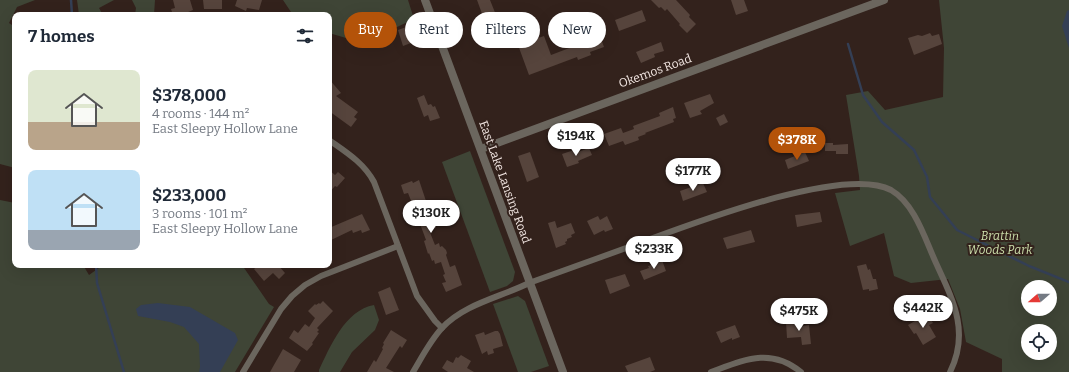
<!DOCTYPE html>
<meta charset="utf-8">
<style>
body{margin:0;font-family:Bitter,serif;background:#f6f6f7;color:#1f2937;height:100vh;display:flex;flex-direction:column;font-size:15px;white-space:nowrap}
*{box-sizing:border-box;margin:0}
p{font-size:13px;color:#747a83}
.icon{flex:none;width:22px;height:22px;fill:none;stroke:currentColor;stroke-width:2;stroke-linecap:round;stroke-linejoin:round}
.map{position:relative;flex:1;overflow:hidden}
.side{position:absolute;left:12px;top:12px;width:320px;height:256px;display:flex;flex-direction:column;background:#fff;border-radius:8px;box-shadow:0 4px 16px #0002}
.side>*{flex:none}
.hud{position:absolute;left:344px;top:12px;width:380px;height:36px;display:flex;gap:8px}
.needle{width:26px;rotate:250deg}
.tools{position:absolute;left:1021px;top:280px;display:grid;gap:8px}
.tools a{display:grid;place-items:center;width:36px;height:36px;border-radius:50%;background:#fff;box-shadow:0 4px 16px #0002;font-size:20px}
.price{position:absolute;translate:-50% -34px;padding:0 9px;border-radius:14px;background:#fff;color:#222;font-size:13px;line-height:26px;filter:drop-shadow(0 1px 2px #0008)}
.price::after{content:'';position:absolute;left:50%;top:24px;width:12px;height:9px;margin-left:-6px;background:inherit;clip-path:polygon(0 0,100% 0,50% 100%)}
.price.on{background:#b45309;color:#fff}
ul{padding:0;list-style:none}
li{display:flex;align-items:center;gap:12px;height:100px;padding:0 16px}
li span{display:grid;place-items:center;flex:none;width:112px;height:80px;border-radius:8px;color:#555}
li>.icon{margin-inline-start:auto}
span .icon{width:48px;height:48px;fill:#fffc;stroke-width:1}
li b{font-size:17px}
h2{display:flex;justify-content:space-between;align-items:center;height:48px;padding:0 16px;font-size:17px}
.pill{padding:0 14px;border-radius:18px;background:#fff;box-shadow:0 4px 16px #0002;font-size:14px;line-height:36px}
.pill.on{background:#b45309;color:#fff}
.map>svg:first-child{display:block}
.green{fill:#3f4536;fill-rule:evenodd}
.water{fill:#343f55}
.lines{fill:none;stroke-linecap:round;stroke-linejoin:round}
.stream{stroke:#343f55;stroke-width:2.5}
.building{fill:#56443c}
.minor{stroke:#6b665e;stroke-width:6}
.tertiary{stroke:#6b665e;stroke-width:8}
.labels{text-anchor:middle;stroke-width:4;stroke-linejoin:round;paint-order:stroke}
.street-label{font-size:12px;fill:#f2e6e2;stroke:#33221c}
.park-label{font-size:12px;font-style:italic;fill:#ccdeab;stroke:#33221c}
</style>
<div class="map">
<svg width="1069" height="372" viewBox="0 0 1069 372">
<rect width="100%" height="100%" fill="#33221c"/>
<!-- green -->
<g class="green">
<path d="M0,0H35L17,7L9,23L15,27V168L0,164Z"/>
<path d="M77,0H114L99,8L103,15H79Z"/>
<path d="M132,0H155L154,15H135L136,8Z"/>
<path d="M283,0H408L414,19L363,43L329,33V15H293Z"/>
<path d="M939,0H1069V372H1002V359L966,342L960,309L948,279L911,283L894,276L884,233L850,246L835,193L860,190L859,176L846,95L868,91L885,110L943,97L944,48ZM1028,287H1050V309H1028ZM1028,331H1050V353H1028Z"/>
<path d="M470,151L515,272L513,281L507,286L490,292L442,162Z"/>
<path d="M0,200L15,203V265H83L89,275L103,265H242L269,304L274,307L235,372H0Z"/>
<path d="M518,296L525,301L549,366L531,372H518L493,304Z"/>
<path d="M374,305L379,320L375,330L352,352L340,372H319V370C330,347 345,310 374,305Z"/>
</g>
<!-- water -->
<g class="water">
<path d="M1069,10V48L1062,26L1067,11Z"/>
<path d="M158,303L190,307L235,333L238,340L220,372H199L200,367L199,344L184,327L170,322L138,316L136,309L141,305Z"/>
</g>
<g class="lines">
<!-- stream -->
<g class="stream">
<path d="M71,0L72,15"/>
<path d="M848,44L863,95L882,122L914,150L927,177L930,197L957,230L1029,266L1069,282"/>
<path d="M96,265L97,283L124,372"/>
</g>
</g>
<!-- building -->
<g class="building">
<path d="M173,0H190L193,10L181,15H173L171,9L175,8Z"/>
<path d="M203,0H222V9H204Z"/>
<path d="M237,0H262L259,10L247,8L246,11L235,6Z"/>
<path d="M477,0H490L500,25L488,30Z"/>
<path d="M651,0H676L690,15L689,17L696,24L687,33L679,25L680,24L667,9L665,11L661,7L659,8Z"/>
<path d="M731,0H744L748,11L736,15Z"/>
<path d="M642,10L646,21L619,31L615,20Z"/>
<path d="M594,20L604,47L590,52L591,55L578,60L577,57L529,75L518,45L544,36L551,55L572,47L565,30Z"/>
<path d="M409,26L413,38L410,39L411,43L403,46L398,30Z"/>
<path d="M930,33L932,36L939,34L942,44L914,55L908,38L918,35L922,36Z"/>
<path d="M661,42L664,51L654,54L655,57L641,63L636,52Z"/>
<path d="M329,79L341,93L336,96L358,112L354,117L357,119L351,127L329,111Z"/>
<path d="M710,94L714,103L700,111L702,114L690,118L684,103Z"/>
<path d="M424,95L428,105L431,104L433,107L435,106L440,118L430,121L428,115L424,117L417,98Z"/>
<path d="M673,107L676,118L673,119L674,122L645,133L646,134L638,137L639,140L625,145L623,141L609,146L604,134L621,128L623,133L634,129L633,126L660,116L659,113Z"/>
<path d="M724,114L728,122L720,126L716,118Z"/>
<path d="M825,143H833V145L848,144V154H836V151H825Z"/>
<path d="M589,148L592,155L578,161L579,163L567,167L562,154L574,150L575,153Z"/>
<path d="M530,152L539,177L527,182L518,156Z"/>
<path d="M805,152L809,161L788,169L785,160Z"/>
<path d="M329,170L335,175L338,172L345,178L337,187L335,186L329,193Z"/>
<path d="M419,180L428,207L431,208L436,224H435L436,228L429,230L435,245L439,243L440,247L442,246L446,250L447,253L446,255L450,267L455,265L462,285L446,292L442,283L446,282L443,275L445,274L441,262L435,264L434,260L432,261L429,253L428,254L424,241L426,240L419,221L415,223L412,214L416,213L408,193L404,194L401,185L412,181L413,183Z"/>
<path d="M703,183L707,192L683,201L680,191Z"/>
<path d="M820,212L822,222L797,227L795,215Z"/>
<path d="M362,214L370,230L362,233L361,230L353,233L352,230L329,241V228Z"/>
<path d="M598,216L600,220L607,216L613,229L605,232L604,230L594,235L587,221Z"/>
<path d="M555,221L557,228L571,223L575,233L571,235L572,237L567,239V241L565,242L566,244L556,248L548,223Z"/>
<path d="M751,230L755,242L727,249L723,238Z"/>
<path d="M662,260L666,271L644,280L640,271L649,268L648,266L655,264L654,263Z"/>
<path d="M866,264L868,270L870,269L873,279H876L878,289L869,291V289L863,290L857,266Z"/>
<path d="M259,265H278L285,273L279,279L273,273L264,281L254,269Z"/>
<path d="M625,274L630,286L610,294L605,280Z"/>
<path d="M390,287L399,310L386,315L378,292Z"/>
<path d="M323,301L333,311L317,328L319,330L317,332L319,333L312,343L313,344L307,351L289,338L294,330L298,333L305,324L309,327L315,318L308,311L315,304L316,305L319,303L320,304Z"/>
<path d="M927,314L933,323L929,325L936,337L923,345L916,333L914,334L908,325Z"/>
<path d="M796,321L797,327L809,325L811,344L802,345L801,337L787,338L786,322Z"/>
<path d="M735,325L740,337L732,340V338L721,343L716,332Z"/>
<path d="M391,330L407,340L402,348L400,346L386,368L394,372H367L374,360L376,362L383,349L382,348L384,344L383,343Z"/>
<path d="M495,331H498L500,334L503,346L493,349L494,353L488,355L487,351L482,354L475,335L484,332L485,335Z"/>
<path d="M283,349L301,360L294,372H270Z"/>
<path d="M461,355L471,361L467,368L474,372H448L442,368L447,360L453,363L456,357L458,358Z"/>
<path d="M650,357L655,370L650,372H628L625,366Z"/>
</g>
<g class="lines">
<!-- minor -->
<g class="minor">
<path d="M329,140C346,152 364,163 374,182L417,296L435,321L442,328"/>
<path d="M243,372L281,309L292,296L305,285L321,276L398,246"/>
<path d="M413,372C422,357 430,341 442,328C464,304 501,297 529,283C566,270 601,257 637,244C689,225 843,165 891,190C915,204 925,239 936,263C953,300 970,332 950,372"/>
<path d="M711,372C744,360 770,347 801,372"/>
</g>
<!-- tertiary -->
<g class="tertiary">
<path d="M425,0L563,372"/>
<path d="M481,149L884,0"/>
</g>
</g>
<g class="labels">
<!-- street labels -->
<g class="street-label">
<text transform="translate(655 71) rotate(-20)" y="4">Okemos Road</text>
<text transform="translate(505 182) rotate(70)" y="4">East Lake Lansing Road</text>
</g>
<!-- park labels -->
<g class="park-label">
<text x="1000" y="240">Brattin<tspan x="1000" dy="14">Woods Park</tspan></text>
</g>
</g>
</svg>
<div class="tools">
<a><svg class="needle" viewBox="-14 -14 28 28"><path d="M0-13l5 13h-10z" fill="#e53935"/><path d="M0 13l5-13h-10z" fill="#747a83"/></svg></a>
<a><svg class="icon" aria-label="locate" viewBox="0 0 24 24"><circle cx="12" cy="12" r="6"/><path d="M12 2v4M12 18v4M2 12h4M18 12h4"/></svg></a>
</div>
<b class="price" style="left:576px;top:157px">$194K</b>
<b class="price on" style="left:797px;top:161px">$378K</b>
<b class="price" style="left:693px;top:192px">$177K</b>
<b class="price" style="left:431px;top:234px">$130K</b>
<b class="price" style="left:654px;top:270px">$233K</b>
<b class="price" style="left:923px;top:329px">$442K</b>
<b class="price" style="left:799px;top:332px">$475K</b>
<div class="hud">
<a class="pill on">Buy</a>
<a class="pill">Rent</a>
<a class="pill">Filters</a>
<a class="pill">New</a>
</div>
<section class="side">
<h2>7 homes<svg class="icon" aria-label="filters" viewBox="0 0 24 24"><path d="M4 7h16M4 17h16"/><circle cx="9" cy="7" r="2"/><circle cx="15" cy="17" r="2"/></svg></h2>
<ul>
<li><span style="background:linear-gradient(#dfe7d0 65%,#b9a48a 0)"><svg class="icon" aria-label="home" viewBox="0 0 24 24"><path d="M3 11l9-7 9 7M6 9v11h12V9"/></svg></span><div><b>$378,000</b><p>4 rooms · 144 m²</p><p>East Sleepy Hollow Lane</p></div></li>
<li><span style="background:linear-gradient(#bfe0f5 75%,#9aa5b1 0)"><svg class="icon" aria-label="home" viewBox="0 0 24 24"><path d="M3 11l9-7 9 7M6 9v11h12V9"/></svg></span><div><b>$233,000</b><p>3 rooms · 101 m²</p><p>East Sleepy Hollow Lane</p></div></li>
</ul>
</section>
</div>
